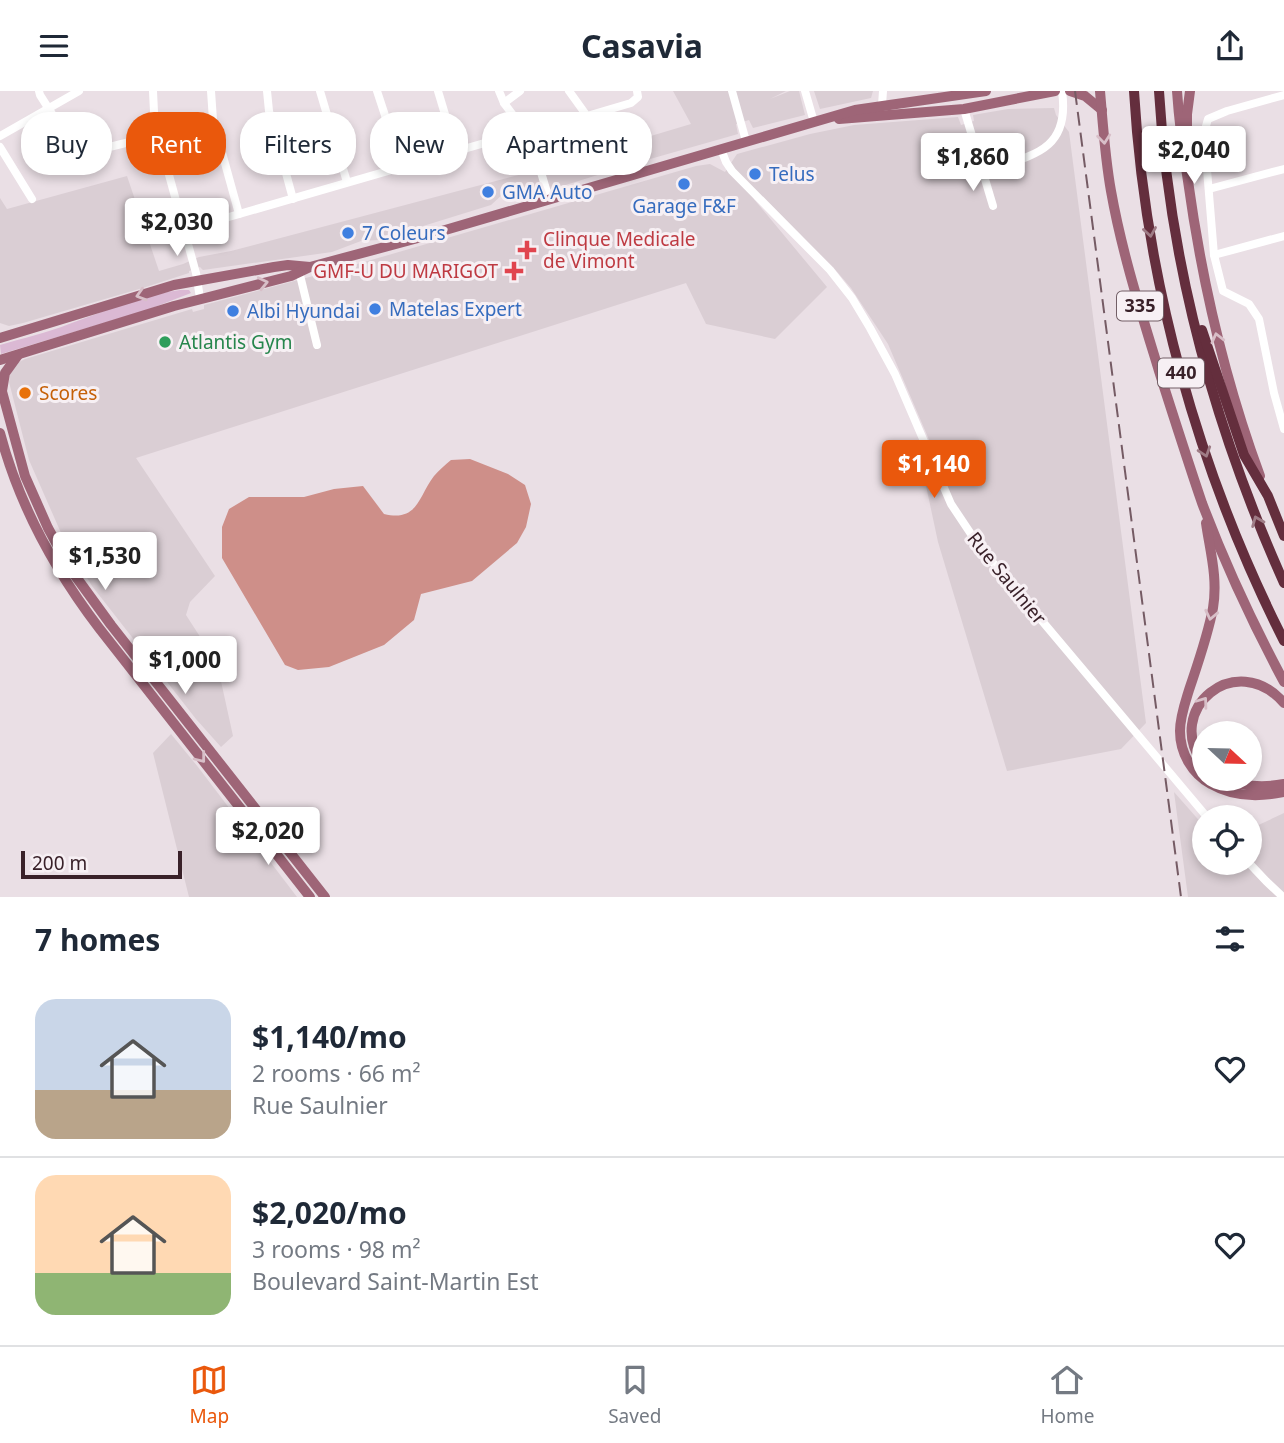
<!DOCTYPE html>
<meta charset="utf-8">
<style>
body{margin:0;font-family:"Noto Sans",sans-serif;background:#f2f2f3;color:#1f2937;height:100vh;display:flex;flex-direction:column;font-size:26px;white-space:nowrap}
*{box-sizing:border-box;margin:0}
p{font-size:23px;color:#747a83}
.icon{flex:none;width:38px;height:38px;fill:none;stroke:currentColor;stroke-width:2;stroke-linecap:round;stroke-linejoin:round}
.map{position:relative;height:806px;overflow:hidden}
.sheet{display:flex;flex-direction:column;background:#fff;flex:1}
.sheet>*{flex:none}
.top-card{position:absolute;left:21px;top:21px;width:700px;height:63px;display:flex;gap:14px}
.needle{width:46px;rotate:112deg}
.tools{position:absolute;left:1192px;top:630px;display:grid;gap:14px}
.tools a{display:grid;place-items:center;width:70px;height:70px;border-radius:50%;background:#fff;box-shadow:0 4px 10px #0003;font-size:35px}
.scale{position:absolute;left:21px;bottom:18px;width:161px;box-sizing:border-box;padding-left:7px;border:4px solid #392129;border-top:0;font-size:19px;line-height:24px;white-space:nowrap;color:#392129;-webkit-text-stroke:5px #f7f0f4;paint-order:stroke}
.price{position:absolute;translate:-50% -60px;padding:0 16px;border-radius:7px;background:#fff;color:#222;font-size:23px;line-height:46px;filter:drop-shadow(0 2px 4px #0008)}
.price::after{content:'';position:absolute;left:50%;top:42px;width:21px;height:16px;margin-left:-10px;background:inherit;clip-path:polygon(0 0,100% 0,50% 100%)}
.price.active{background:#ea580c;color:#fff}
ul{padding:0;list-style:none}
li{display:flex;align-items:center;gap:21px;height:175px;padding:0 35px}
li+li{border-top:2px solid #e0e1e3}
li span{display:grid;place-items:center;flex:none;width:196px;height:140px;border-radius:21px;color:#555}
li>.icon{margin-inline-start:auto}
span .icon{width:84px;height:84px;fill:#fffc;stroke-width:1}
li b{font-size:30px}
h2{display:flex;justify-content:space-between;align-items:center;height:84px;padding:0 35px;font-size:30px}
.pill{padding:0 24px;border-radius:28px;background:#fff;box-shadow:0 4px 10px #0003;font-size:24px;line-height:63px}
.pill.active{background:#ea580c;color:#fff}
header{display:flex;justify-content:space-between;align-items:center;height:91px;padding:0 35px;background:#fff;font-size:32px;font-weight:700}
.dock{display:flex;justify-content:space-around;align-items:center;height:98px;border-top:2px solid #e0e1e3;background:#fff;font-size:19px;color:#747a83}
.dock a{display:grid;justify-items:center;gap:4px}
.dock .active{color:#ea580c}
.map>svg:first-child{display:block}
.built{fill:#daced4}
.green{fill:#dbb9d4}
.water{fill:#ce8f89}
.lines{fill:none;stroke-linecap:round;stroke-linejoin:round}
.minor{stroke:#fff;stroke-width:8}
.major{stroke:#9e6577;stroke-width:10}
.highway{stroke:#642e3d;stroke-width:10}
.rail{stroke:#755b64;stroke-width:2;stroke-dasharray:14 7;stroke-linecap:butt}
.oneway{stroke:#d8bfc8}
.oneway2{stroke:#9f7c86}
.shop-dot{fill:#3f7fe0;stroke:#f7f0f4;stroke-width:2.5}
.health-dot{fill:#e0444e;stroke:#f7f0f4;stroke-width:2.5}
.leisure-dot{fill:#2e9e5b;stroke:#f7f0f4;stroke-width:2.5}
.food-dot{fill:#e8710a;stroke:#f7f0f4;stroke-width:2.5}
.labels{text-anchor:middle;stroke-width:6;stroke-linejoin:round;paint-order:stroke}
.shield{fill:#f7f0f4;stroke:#725f66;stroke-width:2}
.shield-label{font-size:18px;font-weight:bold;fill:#392129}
.shop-label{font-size:19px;fill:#366cbe;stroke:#f7f0f4;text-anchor:start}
.health-label{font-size:19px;fill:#be3a42;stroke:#f7f0f4;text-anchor:start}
.leisure-label{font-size:19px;fill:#27864d;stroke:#f7f0f4;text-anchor:start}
.food-label{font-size:19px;fill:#c56008;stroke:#f7f0f4;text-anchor:start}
.street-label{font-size:19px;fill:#392129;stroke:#f7f0f4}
</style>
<header><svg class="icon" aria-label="menu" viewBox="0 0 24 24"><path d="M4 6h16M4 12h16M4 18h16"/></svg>Casavia<svg class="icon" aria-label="share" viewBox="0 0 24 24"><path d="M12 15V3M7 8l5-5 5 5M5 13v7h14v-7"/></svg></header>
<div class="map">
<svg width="1284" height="806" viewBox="0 0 1284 806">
<rect width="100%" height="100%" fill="#eadfe5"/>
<!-- built -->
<g class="built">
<path d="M673,0H786L770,8L790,0H799L805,24L753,37L749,29L736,33L738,43L636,72L540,102H504L491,114L378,149L361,150L332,161L203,179L200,176L189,180V182L146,196L23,232L9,235L0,232V107L7,118L127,85L159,180L183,173L199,166L231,160L537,79L691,33Z"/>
<path d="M814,0H873L871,7L820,18Z"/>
<path d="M1054,17L1056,24L1069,41L1146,632L1121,658L1007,680L938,451L922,376L939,372L888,253L851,197L833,176L780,124L753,107L827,196L775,248L706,233L686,192L136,367L215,485L190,511L186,524L217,572L233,645L221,656L196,628L92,495L65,451L29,369L9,291L10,282L17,272L25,268L192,218L193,221L204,218V214L347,176L696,75L710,73L725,81L737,63L810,43L854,34L958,26L961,34L974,30L973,24L1008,18Z"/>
<path d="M171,643L198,676L297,806H189L153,662Z"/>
<path d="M1174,701L1204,735V772H1250V738L1284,722V806H1188Z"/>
</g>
<!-- green -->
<path class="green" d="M180,199H189L191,202L147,219L1,263L0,254C23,247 47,242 69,233C105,220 142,204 180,199Z"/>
<!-- water -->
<path class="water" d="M470,368L508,383L525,394L531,413L526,436L517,452L472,490L421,503L414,529L384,554L329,576L298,579L285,574L222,467V436L229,418L249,406H304L334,398L363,395L384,423C418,431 418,406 434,385C439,379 445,374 451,369Z"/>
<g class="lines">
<!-- minor -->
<g class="minor">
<path d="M39,0L40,4L75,59L85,62L158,44"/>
<path d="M153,0L154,21L158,44L196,182L200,207"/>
<path d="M211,0L213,29L239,123"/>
<path d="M267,0L269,20L293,108"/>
<path d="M320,0L347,91"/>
<path d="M377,0L402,76"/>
<path d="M438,0L456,60"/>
<path d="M499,0L504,12L531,48L549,108"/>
<path d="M569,0L587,25L631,12L638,6L637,0"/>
<path d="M732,0L746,50"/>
<path d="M805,0L814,31"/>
<path d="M1284,4L1227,20L1208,28L1204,42L1214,164L1223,200L1249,213L1259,228L1274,302L1284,338"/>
<path d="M504,12L520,0"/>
<path d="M882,14L883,0"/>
<path d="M964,18L993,115"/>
<path d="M0,45L79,0"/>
<path d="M0,56L32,108"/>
<path d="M721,58L726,71L732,80L830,179L852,207L870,237L895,283L951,413L979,455L1207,726"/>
<path d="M982,80C1028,65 1071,63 1062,0"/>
<path d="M1209,98L1284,78"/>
<path d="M184,139L526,40"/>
<path d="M1214,164L1284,145"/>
<path d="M298,176L317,254"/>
<path d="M1249,772L1266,790L1283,806"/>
</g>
<!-- major -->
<g class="major">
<path d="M1070,0L1085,5L1102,19"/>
<path d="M1100,0C1103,34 1105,67 1111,100C1122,162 1141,221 1159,280C1173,324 1187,368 1202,412C1225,473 1253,533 1284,591"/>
<path d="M1177,0C1179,30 1183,60 1188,90C1202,191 1225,290 1260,385"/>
<path d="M839,28L964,18L1055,0"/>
<path d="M1187,54V23L1190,0"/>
<path d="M0,247L174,194L274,176L288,174L310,176"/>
<path d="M0,269L174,215L291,185L310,176L418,147L855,19L986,0"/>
<path d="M0,293L25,385L48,437L71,479L111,534L325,806"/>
<path d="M2,300L5,282L18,264"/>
<path d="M0,342C19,414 54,478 99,537L310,806"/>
<path d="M1206,432C1210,460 1218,487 1213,517C1208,544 1198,572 1189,599C1185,612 1180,626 1180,640C1180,662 1192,683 1211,693C1233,706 1260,706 1284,701"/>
<path d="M1204,674C1162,619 1236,557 1284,612"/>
<path d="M1223,688C1244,696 1263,697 1284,693"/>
</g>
<!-- highway -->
<g class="highway">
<path d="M1134,0C1145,190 1198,380 1284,550"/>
<path d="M1159,0C1169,171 1214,336 1284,492"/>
<path d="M1202,239L1244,364L1268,405L1284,445"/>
</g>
<!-- rail -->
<path class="rail" d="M1075,0L1181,806"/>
</g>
<!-- one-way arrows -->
<defs><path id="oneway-chevron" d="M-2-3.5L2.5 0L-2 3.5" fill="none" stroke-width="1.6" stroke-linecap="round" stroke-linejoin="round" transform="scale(1.75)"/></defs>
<g class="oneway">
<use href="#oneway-chevron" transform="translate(1104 48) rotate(84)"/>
<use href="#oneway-chevron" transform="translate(263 192) rotate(-13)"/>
<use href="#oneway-chevron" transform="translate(141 204) rotate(163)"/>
<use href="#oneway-chevron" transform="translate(1217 247) rotate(-104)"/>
<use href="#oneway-chevron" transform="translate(1211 524) rotate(102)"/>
<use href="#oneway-chevron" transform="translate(1203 611) rotate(-54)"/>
<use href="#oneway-chevron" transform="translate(201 667) rotate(52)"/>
</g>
<g class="oneway2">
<use href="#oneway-chevron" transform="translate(1150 141) rotate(81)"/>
<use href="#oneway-chevron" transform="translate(1205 361) rotate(72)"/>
<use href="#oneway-chevron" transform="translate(1257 430) rotate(-112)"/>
</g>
<!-- markers -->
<g class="shop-dot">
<circle cx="755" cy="83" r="7"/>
<circle cx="684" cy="93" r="7"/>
<circle cx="488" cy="101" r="7"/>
<circle cx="348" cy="142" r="7"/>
<circle cx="375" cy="218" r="7"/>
<circle cx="233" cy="220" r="7"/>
</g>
<g class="health-dot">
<path d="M523.5 148.5h7v7h7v7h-7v7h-7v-7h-7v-7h7z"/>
<path d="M510.5 169.5h7v7h7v7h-7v7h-7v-7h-7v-7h7z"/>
</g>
<circle class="leisure-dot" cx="165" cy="251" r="7"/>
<circle class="food-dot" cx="25" cy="302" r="7"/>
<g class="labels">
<!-- shield labels -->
<g class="shield">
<rect x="1117" y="200.5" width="46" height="29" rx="5"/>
<rect x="1158" y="267.5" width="46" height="29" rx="5"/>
</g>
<g class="shield-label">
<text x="1140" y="221">335</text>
<text x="1181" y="288">440</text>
</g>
<!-- shop labels -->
<g class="shop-label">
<text x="769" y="90">Telus</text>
<text x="502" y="108">GMA Auto</text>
<text x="684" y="122" text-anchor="middle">Garage F&amp;F</text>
<text x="362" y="149">7 Coleurs</text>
<text x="389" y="225">Matelas Expert</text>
<text x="247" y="227">Albi Hyundai</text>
</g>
<!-- health labels -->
<g class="health-label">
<text x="543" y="155">Clinque Medicale<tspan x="543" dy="22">de Vimont</tspan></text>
<text x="498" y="187" text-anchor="end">GMF-U DU MARIGOT</text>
</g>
<!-- leisure labels -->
<g class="leisure-label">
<text x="179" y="258">Atlantis Gym</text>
</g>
<!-- food labels -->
<g class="food-label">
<text x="39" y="309">Scores</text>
</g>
<!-- street labels -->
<g class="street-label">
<text transform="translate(1007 487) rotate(51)" y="7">Rue Saulnier</text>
</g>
</g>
</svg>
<div class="tools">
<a><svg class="needle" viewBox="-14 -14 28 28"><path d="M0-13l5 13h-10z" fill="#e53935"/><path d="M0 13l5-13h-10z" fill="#747a83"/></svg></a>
<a><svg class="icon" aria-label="locate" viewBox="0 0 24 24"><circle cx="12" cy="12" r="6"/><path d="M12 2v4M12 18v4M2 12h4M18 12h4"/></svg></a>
</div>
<div class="scale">200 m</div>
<b class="price" style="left:1194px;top:95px">$2,040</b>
<b class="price" style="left:973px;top:102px">$1,860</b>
<b class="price" style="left:177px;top:167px">$2,030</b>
<b class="price active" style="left:934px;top:409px">$1,140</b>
<b class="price" style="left:105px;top:501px">$1,530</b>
<b class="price" style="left:185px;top:605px">$1,000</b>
<b class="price" style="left:268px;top:776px">$2,020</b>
<div class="top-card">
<a class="pill">Buy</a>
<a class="pill active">Rent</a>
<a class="pill">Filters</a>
<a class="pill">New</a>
<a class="pill">Apartment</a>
</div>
</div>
<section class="sheet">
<h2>7 homes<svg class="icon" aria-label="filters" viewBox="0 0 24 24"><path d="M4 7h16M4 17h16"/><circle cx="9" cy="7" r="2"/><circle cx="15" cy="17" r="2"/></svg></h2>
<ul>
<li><span style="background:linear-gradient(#c9d6e8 65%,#b9a48a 0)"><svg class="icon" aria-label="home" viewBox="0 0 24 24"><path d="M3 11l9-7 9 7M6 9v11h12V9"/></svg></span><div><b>$1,140/mo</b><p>2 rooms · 66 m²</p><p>Rue Saulnier</p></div><svg class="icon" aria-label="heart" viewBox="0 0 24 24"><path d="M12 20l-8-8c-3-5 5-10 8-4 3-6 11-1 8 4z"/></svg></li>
<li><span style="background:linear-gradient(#ffd9b3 70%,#8fb573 0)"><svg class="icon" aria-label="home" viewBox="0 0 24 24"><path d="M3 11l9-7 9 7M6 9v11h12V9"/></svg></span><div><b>$2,020/mo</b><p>3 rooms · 98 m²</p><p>Boulevard Saint-Martin Est</p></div><svg class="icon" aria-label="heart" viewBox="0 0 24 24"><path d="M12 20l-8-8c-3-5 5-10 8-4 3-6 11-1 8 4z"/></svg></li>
</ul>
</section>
<nav class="dock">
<a class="active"><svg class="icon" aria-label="map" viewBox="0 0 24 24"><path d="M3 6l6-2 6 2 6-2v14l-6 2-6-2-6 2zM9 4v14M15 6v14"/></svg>Map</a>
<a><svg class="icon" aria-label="saved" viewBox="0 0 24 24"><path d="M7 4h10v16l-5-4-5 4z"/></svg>Saved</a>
<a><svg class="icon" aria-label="home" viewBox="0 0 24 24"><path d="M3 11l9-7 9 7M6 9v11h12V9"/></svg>Home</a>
</nav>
